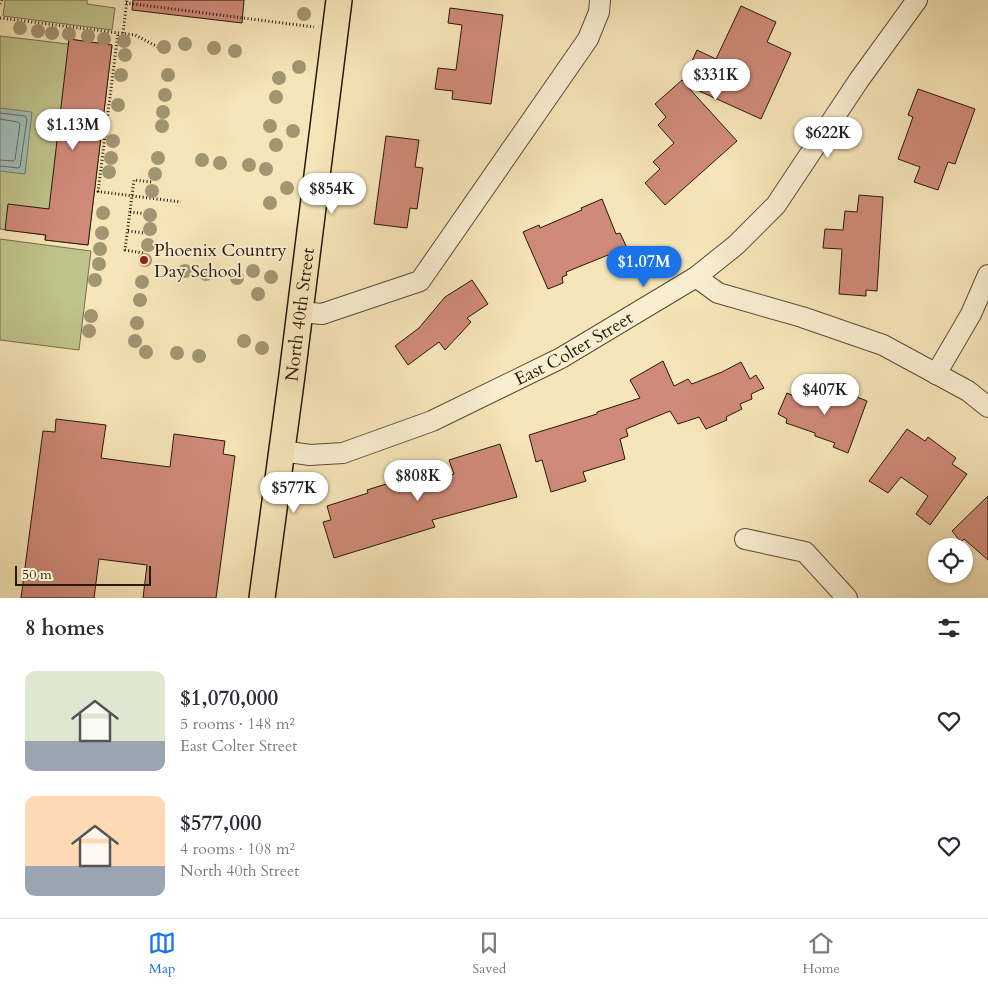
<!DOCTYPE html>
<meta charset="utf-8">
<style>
body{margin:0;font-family:Cardo,serif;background:#f7f7f7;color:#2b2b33;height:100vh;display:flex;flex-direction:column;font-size:19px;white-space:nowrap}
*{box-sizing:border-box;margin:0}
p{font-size:16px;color:#7c7c81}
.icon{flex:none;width:28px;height:28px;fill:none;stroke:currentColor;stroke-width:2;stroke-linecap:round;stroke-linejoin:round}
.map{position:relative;height:598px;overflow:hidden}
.details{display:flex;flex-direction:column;background:#fff;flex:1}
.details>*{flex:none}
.tools{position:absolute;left:928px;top:538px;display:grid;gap:10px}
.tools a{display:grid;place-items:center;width:45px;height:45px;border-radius:50%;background:#fff;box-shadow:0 1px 4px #0004;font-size:25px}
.scale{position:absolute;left:15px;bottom:12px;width:136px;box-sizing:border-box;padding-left:5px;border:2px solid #26190b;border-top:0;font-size:14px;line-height:18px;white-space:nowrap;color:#26190b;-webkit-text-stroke:4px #f9eed1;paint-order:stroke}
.price{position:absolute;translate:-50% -42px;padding:0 11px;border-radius:18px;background:#fff;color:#222;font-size:16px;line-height:32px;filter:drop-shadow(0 1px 2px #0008)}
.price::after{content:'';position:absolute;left:50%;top:30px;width:15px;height:11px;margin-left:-8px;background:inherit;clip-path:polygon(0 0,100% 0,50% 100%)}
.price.selected{background:#1a73e8;color:#fff}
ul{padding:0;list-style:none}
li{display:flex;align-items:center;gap:15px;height:125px;padding:0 25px}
li span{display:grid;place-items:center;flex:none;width:140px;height:100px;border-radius:10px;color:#555}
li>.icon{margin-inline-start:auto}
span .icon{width:60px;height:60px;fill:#fffc;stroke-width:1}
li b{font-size:21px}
h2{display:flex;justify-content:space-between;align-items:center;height:60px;padding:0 25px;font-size:21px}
.menu{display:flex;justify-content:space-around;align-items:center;height:70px;border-top:1px solid #e1e1e2;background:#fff;font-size:14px;color:#7c7c81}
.menu a{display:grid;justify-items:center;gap:2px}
.menu .selected{color:#1a73e8}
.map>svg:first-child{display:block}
.green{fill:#c0c38c;stroke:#736e4c}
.water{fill:#a0bdb8;stroke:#6f7b73}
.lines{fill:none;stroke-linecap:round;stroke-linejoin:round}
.shore{stroke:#636b62;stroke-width:1}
.building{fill:#d08a79;stroke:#26190b}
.minor-casing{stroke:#5a4c36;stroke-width:22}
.major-casing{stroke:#26190b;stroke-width:28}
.path{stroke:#26190b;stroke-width:3;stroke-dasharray:1 2.5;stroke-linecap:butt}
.minor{stroke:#f9eed1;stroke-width:20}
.major{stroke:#f6e5b8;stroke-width:25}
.tree{fill:#a19572}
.poi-dot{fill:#8f2418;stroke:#f9eed1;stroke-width:2}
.labels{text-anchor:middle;stroke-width:4;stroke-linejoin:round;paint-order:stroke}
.poi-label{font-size:18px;fill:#26190b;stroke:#f9eed1;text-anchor:start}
.street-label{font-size:18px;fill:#26190b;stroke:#f9eed1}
</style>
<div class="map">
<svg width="988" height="598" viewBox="0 0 988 598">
<rect width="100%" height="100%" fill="#f6e5b8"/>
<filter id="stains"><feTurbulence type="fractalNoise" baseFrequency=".004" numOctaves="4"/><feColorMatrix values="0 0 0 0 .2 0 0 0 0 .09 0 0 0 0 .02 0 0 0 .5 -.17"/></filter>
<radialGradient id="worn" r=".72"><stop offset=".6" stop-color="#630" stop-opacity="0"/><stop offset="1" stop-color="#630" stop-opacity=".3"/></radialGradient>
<!-- green -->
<g class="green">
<path d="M5,0H87V4L115,8L112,30L3,16Z"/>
<path d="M0,36L68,44L69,39L112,45L88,245L45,240V235L0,229Z"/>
<path d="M0,239L91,251L79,350L0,340Z"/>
</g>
<!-- water -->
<path class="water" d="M0,108L32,112L25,174L0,171Z"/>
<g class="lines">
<!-- shore -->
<g class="shore">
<path d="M0,113L25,116L27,119L20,167L18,168L0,166"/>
<path d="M0,119L18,122L20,124L15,160L13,161L0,160"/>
</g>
</g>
<!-- building -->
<g class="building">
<path d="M133,0H244L242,23L132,10Z"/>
<path d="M741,6L776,22L767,42L791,53L761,119L686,85L737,141L665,205L645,183L660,169L653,162L674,143L658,125L666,117L655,104L682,80L683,81L697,50L716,59Z"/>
<path d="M450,8L503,15L491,104L452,99L453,91L435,89L438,68L456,70L462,25L448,23Z"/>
<path d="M69,39L112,45L88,245L45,240L46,235L5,230L8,204L49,209Z"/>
<path d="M918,89L975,109L955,164L948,162L938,190L914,182L920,167L898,159L913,117L908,115Z"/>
<path d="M386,136L419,140L415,167L423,168L417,209L410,208L407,228L374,224Z"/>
<path d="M859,195L883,197L877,291L866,290V296L839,294L842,249L823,248L825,229L843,230L845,211L857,212Z"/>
<path d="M602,199L616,234L620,233L628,250L610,258L608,255L566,272L567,275L562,277L563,283L548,289L523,232L539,225L540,228L582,210L581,208Z"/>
<path d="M472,280L488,304L467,318L471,322L445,350L439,342L408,365L395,346L419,328L445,297Z"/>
<path d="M663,361L674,386L688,379L692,384L722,372L741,362L750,379L756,375L764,388L751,394L752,399L740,404L742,409L726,417L727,420L706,429L699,417L678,424L670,411L626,429L628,436L620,439L625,459L583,472L586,481L551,492L542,460L536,462L529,435L597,414V412L640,398L630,380Z"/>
<path d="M800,387L811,391L845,398L847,393L867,401L848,453L833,447L835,443L815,436V433L786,423L787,419L778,414L787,393L796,397Z"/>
<path d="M56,419L106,425L101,458L130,462L170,467L174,434L225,441L223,454L235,456L216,598H143L147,565L99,559L94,598H21L43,431L55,432Z"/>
<path d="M907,429L925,441L928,437L956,458L952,464L967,474L930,525L916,514L928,496L901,477L888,493L869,481Z"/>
<path d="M500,444L517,497L432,520L435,527L334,558L323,522L331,520L327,506L368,493L367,490L418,474L421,484L454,474L449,460Z"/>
<path d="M988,496V560L964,539L961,542L952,531Z"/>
</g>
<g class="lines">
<defs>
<g id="minor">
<path d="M696,277L736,245L776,205L859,80L917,0"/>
<path d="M300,312L322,314L420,281L588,39L599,12L600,0"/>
<path d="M936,374L971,314L988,275"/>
<path id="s1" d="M282,451L310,455L343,453L432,421L561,358L696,277L718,293L802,317L883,345L968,391L988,407"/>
<path d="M745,539L805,552L847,598"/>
</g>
<g id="major">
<path id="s2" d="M262,598L292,375L339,0"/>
</g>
</defs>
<!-- minor casing -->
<use href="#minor" class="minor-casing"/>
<!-- major casing -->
<use href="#major" class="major-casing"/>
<!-- path -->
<g class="path">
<path d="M126,3L314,27"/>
<path d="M0,4L2,0"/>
<path d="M0,18L135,35L158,47"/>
<path d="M123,33L127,0"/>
<path d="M94,191L181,202"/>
<path d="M98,192L118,33"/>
<path d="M130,212L148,214"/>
<path d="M128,231L145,233"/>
<path d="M143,253L125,250L134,180L152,182"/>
</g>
<!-- minor -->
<use href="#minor" class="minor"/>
<!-- major -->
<use href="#major" class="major"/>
</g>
<!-- trees -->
<g class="tree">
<circle cx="304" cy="14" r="7"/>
<circle cx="20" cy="28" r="7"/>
<circle cx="38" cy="31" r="7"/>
<circle cx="52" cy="33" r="7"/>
<circle cx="69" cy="34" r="7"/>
<circle cx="88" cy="36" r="7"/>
<circle cx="104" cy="39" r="7"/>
<circle cx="124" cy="41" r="7"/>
<circle cx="185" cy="44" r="7"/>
<circle cx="164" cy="47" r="7"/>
<circle cx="214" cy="48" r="7"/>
<circle cx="235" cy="51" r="7"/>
<circle cx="125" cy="55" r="7"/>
<circle cx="299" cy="67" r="7"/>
<circle cx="121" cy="75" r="7"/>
<circle cx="168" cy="75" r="7"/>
<circle cx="279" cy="78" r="7"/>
<circle cx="165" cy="95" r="7"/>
<circle cx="276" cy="97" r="7"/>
<circle cx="118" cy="105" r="7"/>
<circle cx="163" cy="112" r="7"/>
<circle cx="162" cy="126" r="7"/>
<circle cx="270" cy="126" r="7"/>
<circle cx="293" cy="131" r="7"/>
<circle cx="113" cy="141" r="7"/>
<circle cx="276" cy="145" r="7"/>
<circle cx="111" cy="158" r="7"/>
<circle cx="158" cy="158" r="7"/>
<circle cx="202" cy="160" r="7"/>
<circle cx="220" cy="163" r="7"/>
<circle cx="249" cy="165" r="7"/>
<circle cx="266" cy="169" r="7"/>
<circle cx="109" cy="172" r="7"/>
<circle cx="155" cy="174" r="7"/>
<circle cx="287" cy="188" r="7"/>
<circle cx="152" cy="191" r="7"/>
<circle cx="270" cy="203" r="7"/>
<circle cx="103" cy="213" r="7"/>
<circle cx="150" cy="215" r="7"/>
<circle cx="150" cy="229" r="7"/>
<circle cx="102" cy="233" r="7"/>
<circle cx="148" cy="245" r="7"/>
<circle cx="100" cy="249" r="7"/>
<circle cx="145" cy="260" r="7"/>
<circle cx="99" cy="264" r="7"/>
<circle cx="185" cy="271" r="7"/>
<circle cx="253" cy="271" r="7"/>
<circle cx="206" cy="274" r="7"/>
<circle cx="271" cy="277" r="7"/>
<circle cx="237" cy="278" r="7"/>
<circle cx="95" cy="280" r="7"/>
<circle cx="142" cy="282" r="7"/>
<circle cx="258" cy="294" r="7"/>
<circle cx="140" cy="300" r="7"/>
<circle cx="91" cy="316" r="7"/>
<circle cx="137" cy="323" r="7"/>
<circle cx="89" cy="331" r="7"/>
<circle cx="135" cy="341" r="7"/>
<circle cx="244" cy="341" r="7"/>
<circle cx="262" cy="348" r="7"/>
<circle cx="146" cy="352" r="7"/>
<circle cx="177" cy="353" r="7"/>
<circle cx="199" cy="356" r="7"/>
</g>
<!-- markers -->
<circle class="poi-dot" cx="144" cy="260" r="5"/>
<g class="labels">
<!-- poi labels -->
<g class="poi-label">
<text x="154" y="256">Phoenix Country<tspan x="154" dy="21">Day School</tspan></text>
</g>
<!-- street labels -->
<g class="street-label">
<text dy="6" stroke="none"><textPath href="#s2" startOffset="286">North 40th Street</textPath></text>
<text dy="6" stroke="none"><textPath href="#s1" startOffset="315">East Colter Street</textPath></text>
</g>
</g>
<rect width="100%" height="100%" filter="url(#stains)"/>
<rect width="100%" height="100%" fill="url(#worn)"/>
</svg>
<div class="tools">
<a><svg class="icon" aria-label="locate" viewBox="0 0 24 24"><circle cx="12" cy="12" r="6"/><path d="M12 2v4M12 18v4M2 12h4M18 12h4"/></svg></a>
</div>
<div class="scale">50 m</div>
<b class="price" style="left:716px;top:101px">$331K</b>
<b class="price" style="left:73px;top:151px">$1.13M</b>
<b class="price" style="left:828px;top:159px">$622K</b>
<b class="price" style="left:332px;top:215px">$854K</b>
<b class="price selected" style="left:644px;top:288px">$1.07M</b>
<b class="price" style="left:825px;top:416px">$407K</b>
<b class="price" style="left:418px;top:502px">$808K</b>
<b class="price" style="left:294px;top:514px">$577K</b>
</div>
<section class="details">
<h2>8 homes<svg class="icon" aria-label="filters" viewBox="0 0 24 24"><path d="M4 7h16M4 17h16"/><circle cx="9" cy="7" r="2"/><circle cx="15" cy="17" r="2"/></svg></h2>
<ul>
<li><span style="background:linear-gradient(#dfe7d0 70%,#9aa5b1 0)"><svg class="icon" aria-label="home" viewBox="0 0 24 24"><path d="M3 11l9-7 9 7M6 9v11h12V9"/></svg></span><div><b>$1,070,000</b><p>5 rooms · 148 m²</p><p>East Colter Street</p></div><svg class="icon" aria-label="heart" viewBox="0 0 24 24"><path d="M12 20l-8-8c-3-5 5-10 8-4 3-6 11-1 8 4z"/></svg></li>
<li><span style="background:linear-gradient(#ffd9b3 70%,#9aa5b1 0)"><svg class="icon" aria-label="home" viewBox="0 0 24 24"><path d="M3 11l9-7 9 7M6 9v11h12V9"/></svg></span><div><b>$577,000</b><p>4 rooms · 108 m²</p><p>North 40th Street</p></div><svg class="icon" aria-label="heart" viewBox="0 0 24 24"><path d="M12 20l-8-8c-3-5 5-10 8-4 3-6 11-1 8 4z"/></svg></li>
</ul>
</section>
<nav class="menu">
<a class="selected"><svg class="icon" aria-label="map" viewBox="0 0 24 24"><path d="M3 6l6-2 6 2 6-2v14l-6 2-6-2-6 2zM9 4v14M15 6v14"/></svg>Map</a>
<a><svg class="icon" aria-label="saved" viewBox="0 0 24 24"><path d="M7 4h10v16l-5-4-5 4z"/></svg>Saved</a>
<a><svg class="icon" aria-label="home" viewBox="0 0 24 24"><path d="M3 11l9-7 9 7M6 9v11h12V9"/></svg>Home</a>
</nav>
